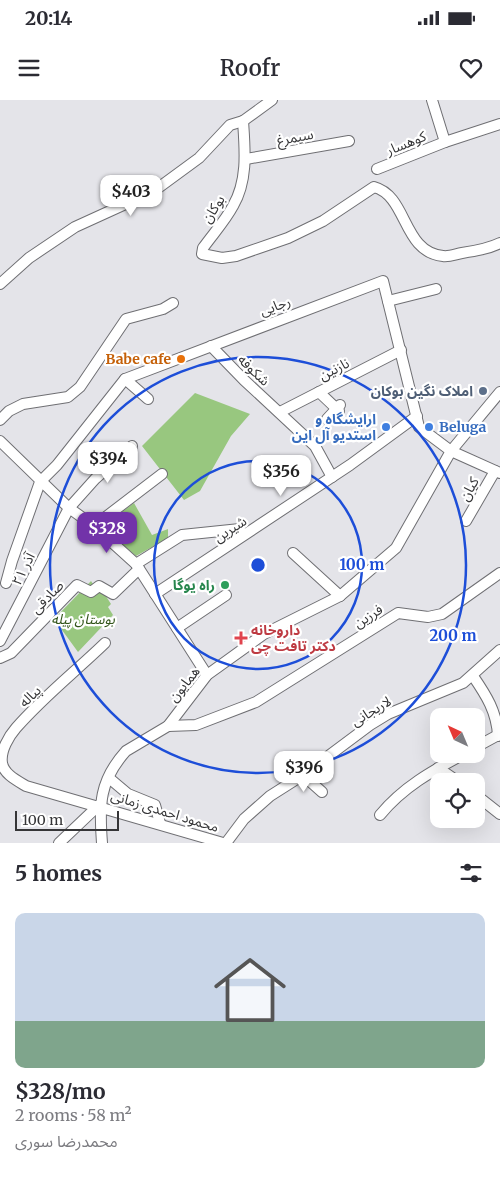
<!DOCTYPE html>
<meta charset="utf-8">
<style>
body{margin:0;font-family:Merriweather,"Noto Sans Arabic",serif;background:#f2f2f3;color:#2b2b33;height:100vh;display:flex;flex-direction:column;font-size:19px;white-space:nowrap}
*{box-sizing:border-box;margin:0}
p{font-size:16px;color:#7c7c81}
.icon{flex:none;width:28px;height:28px;fill:none;stroke:currentColor;stroke-width:2;stroke-linecap:round;stroke-linejoin:round}
.map{position:relative;height:743px;overflow:hidden}
.details{display:flex;flex-direction:column;background:#fff;flex:1}
.details>*{flex:none}
.needle{width:32px;rotate:316deg}
.controls{position:absolute;left:430px;top:608px;display:grid;gap:10px}
.controls a{display:grid;place-items:center;width:55px;height:55px;border-radius:10px;background:#fff;box-shadow:0 5px 20px #0002;font-size:25px}
.scale{position:absolute;left:15px;bottom:12px;width:104px;box-sizing:border-box;padding-left:5px;border:2px solid #353537;border-top:0;font-size:14px;line-height:18px;white-space:nowrap;color:#353537;-webkit-text-stroke:4px #fff;paint-order:stroke}
.price{position:absolute;translate:-50% -42px;padding:0 11px;border-radius:10px;background:#fff;color:#222;font-size:16px;line-height:32px;filter:drop-shadow(0 1px 2px #0008)}
.price::after{content:'';position:absolute;left:50%;top:30px;width:15px;height:11px;margin-left:-8px;background:inherit;clip-path:polygon(0 0,100% 0,50% 100%)}
.price.on{background:#7233a9;color:#fff}
ul{padding:0;list-style:none}
li{display:grid;align-content:center;gap:10px;height:265px;padding:0 15px}
li span{display:grid;place-items:center;height:155px;border-radius:10px;color:#555}
li>.icon{margin-inline-start:auto}
span .icon{width:90px;height:90px;fill:#fffc;stroke-width:1}
li b{font-size:21px}
h2{display:flex;justify-content:space-between;align-items:center;height:60px;padding:0 15px;font-size:21px}
.status{display:flex;justify-content:space-between;align-items:center;height:35px;padding:0 25px;background:#fff;direction:ltr}
.status svg{height:14px;fill:currentColor}
header{display:flex;justify-content:space-between;align-items:center;height:65px;padding:0 15px;background:#fff;font-size:22px;font-weight:600}
.map>svg:first-child{display:block}
.green{fill:#98c77f}
.lines{fill:none;stroke-linecap:round;stroke-linejoin:round}
.minor-casing{stroke:#6f6f73;stroke-width:12}
.minor{stroke:#fff;stroke-width:10}
.ring{fill:none;stroke:#1d4ed8;stroke-width:2.5}
.food-dot{fill:#e8710a;stroke:#fff;stroke-width:2}
.service-dot{fill:#5c6f8a;stroke:#fff;stroke-width:2}
.shop-dot{fill:#3f7fe0;stroke:#fff;stroke-width:2}
.leisure-dot{fill:#2e9e5b;stroke:#fff;stroke-width:2}
.health-dot{fill:#e0444e;stroke:#fff;stroke-width:2}
.labels{text-anchor:middle;stroke-width:4.5;stroke-linejoin:round;paint-order:stroke}
.street-label{font-size:14px;fill:#353537;stroke:#fff}
.food-label{font-size:14px;font-weight:bold;fill:#c56008;stroke:#fff;text-anchor:end}
.service-label{font-size:14px;font-weight:bold;fill:#4e5e75;stroke:#fff;text-anchor:end}
.shop-label{font-size:14px;font-weight:bold;fill:#366cbe;stroke:#fff;text-anchor:end}
.leisure-label{font-size:14px;font-weight:bold;fill:#27864d;stroke:#fff;text-anchor:end}
.park-label{font-size:14px;font-style:italic;fill:#315419;stroke:#fff}
.health-label{font-size:14px;font-weight:bold;fill:#be3a42;stroke:#fff;text-anchor:start}
.centre{fill:#1d4ed8;stroke:#fff;stroke-width:2.5}
.ring-label{font-size:15px;text-anchor:middle;font-weight:bold;fill:#1d4ed8;stroke:#fff;stroke-width:4.5;stroke-linejoin:round;paint-order:stroke}
</style>
<div class="status"><b>20:14</b><svg viewBox="0 0 49 12"><path d="M0 12V9h3v3zM5 12V6h3v6zM10 12V3h3v9zM15 12V0h3v12zM26 1h20v11H26zM47 4h2v5h-2z"/></svg></div>
<header><svg class="icon" aria-label="menu" viewBox="0 0 24 24"><path d="M4 6h16M4 12h16M4 18h16"/></svg>Roofr<svg class="icon" aria-label="heart" viewBox="0 0 24 24"><path d="M12 20l-8-8c-3-5 5-10 8-4 3-6 11-1 8 4z"/></svg></header>
<div class="map">
<svg width="500" height="743" viewBox="0 0 500 743">
<rect width="100%" height="100%" fill="#e4e4e9"/>
<!-- green -->
<g class="green">
<path d="M195,293L250,314L231,336L200,391L184,400L142,346Z"/>
<path d="M134,403L152,435L168,429V438L136,456L102,427Z"/>
<path d="M91,481L95,487H100L111,504L108,507L113,515L78,552L54,519Z"/>
</g>
<g class="lines">
<defs>
<g id="minor">
<path d="M432,0L445,42L500,24"/>
<path d="M243,21C245,50 248,80 233,106C225,121 213,134 203,148L202,154L222,158L236,156L288,138L323,121L374,87C408,96 402,152 443,156C449,157 456,154 462,153C475,151 488,149 500,143"/>
<path d="M246,59L349,41"/>
<path d="M377,69L445,42"/>
<path d="M0,184L29,158L75,127L154,91L199,58L230,25L243,21L272,0"/>
<path d="M388,201L436,189"/>
<path d="M211,246L244,280L315,346L332,377"/>
<path d="M125,279L148,299"/>
<path d="M319,292L339,311"/>
<path d="M280,312L401,250"/>
<path d="M327,319L340,305"/>
<path d="M0,320L9,311L23,304L68,297L80,287L126,219L163,209L173,203"/>
<path d="M0,341L69,408L94,426L136,464L207,575"/>
<path d="M466,421L495,371"/>
<path d="M94,426L162,374"/>
<path d="M293,453L340,496"/>
<path d="M136,464L182,435L240,429"/>
<path d="M6,483L12,461L40,382L57,365L125,279L383,181L419,327L451,351L500,373"/>
<path d="M155,494L350,365L417,316"/>
<path d="M177,528L226,495"/>
<path d="M0,541L69,408L95,379L132,346"/>
<path d="M105,543C76,571 43,597 16,628C9,636 0,651 2,663C4,674 16,680 26,686L223,743"/>
<path d="M0,558L11,553L77,485L91,492L99,486L113,494L139,469"/>
<path d="M473,576C486,595 497,612 498,636"/>
<path d="M168,626L196,625L256,602L398,513L428,517L442,514L500,473"/>
<path d="M476,647L500,634"/>
<path d="M438,668L457,681"/>
<path d="M303,675L322,692"/>
<path d="M109,678L128,694L155,705L160,723"/>
<path d="M476,695L500,714"/>
<path d="M380,715C403,687 432,671 464,654"/>
<path d="M59,743L99,705"/>
<path d="M102,743C99,705 99,681 126,651L168,626L207,575L264,534L340,496L396,448L451,351L500,292"/>
<path d="M226,743L244,719L270,696L303,675L370,625L388,614L463,583L500,550"/>
</g>
</defs>
<!-- minor casing -->
<use href="#minor" class="minor-casing"/>
<!-- minor -->
<use href="#minor" class="minor"/>
</g>
<!-- distance rings -->
<g class="ring">
<circle cx="258" cy="465" r="104"/>
<circle cx="258" cy="465" r="208"/>
</g>
<!-- markers -->
<circle class="food-dot" cx="181" cy="259" r="5"/>
<circle class="service-dot" cx="483" cy="291" r="5"/>
<g class="shop-dot">
<circle cx="386" cy="327" r="5"/>
<circle cx="429" cy="327" r="5"/>
</g>
<circle class="leisure-dot" cx="225" cy="485" r="5"/>
<path class="health-dot" d="M238.5 530.5h5v5h5v5h-5v5h-5v-5h-5v-5h5z"/>
<g class="labels">
<!-- street labels -->
<g class="street-label">
<text transform="translate(295 37) rotate(-10)" y="5">سیمرغ</text>
<text transform="translate(406 43) rotate(-22)" y="5">کوهسار</text>
<text transform="translate(213 109) rotate(-58)" y="5">بوکان</text>
<text transform="translate(275 206) rotate(-20)" y="5">رجایی</text>
<text transform="translate(334 269) rotate(-27)" y="5">نازنین</text>
<text transform="translate(254 270) rotate(44)" y="5">شکوفه</text>
<text transform="translate(469 389) rotate(-61)" y="5">کیان</text>
<text transform="translate(230 429) rotate(-33)" y="5">شیرین</text>
<text transform="translate(23 469) rotate(-63)" y="5">۲۱ آذر</text>
<text transform="translate(47 497) rotate(-46)" y="5">صادقی</text>
<text transform="translate(368 516) rotate(-32)" y="5">فرزین</text>
<text transform="translate(184 584) rotate(-51)" y="5">همایون</text>
<text transform="translate(30 596) rotate(-44)" y="5">پیاله</text>
<text transform="translate(371 611) rotate(-31)" y="5">لاریجانی</text>
<text transform="translate(165 711) rotate(17)" y="5">محمود احمدی زمانی</text>
</g>
<!-- food labels -->
<g class="food-label">
<text x="171" y="264">Babe cafe</text>
</g>
<!-- service labels -->
<g class="service-label">
<text x="473" y="296">املاک نگین بوکان</text>
</g>
<!-- shop labels -->
<g class="shop-label">
<text x="376" y="324">ارایشگاه و<tspan x="376" dy="16">استدیو آل این</tspan></text>
<text x="439" y="332" text-anchor="start">Beluga</text>
</g>
<!-- leisure labels -->
<g class="leisure-label">
<text x="215" y="490">راه یوگا</text>
</g>
<!-- park labels -->
<g class="park-label">
<text x="83" y="524">بوستان پیله</text>
</g>
<!-- health labels -->
<g class="health-label">
<text x="251" y="535">داروخانه<tspan x="251" dy="16">دکتر تافت چی</tspan></text>
</g>
</g>
<circle cx="258" cy="465" r="8" class="centre"/>
<g class="ring-label">
<text x="362" y="470">100 m</text>
<text x="453" y="541">200 m</text>
</g>
</svg>
<div class="controls">
<a><svg class="needle" viewBox="-14 -14 28 28"><path d="M0-13l5 13h-10z" fill="#e53935"/><path d="M0 13l5-13h-10z" fill="#7c7c81"/></svg></a>
<a><svg class="icon" aria-label="locate" viewBox="0 0 24 24"><circle cx="12" cy="12" r="6"/><path d="M12 2v4M12 18v4M2 12h4M18 12h4"/></svg></a>
</div>
<div class="scale">100 m</div>
<b class="price" style="left:131px;top:117px">$403</b>
<b class="price" style="left:108px;top:384px">$394</b>
<b class="price" style="left:281px;top:397px">$356</b>
<b class="price on" style="left:107px;top:454px">$328</b>
<b class="price" style="left:304px;top:693px">$396</b>
</div>
<section class="details">
<h2>5 homes<svg class="icon" aria-label="filters" viewBox="0 0 24 24"><path d="M4 7h16M4 17h16"/><circle cx="9" cy="7" r="2"/><circle cx="15" cy="17" r="2"/></svg></h2>
<ul>
<li><span style="background:linear-gradient(#c9d6e8 70%,#7fa58c 0)"><svg class="icon" aria-label="home" viewBox="0 0 24 24"><path d="M3 11l9-7 9 7M6 9v11h12V9"/></svg></span><div><b>$328/mo</b><p>2 rooms · 58 m²</p><p>محمدرضا سوری</p></div></li>
</ul>
</section>
